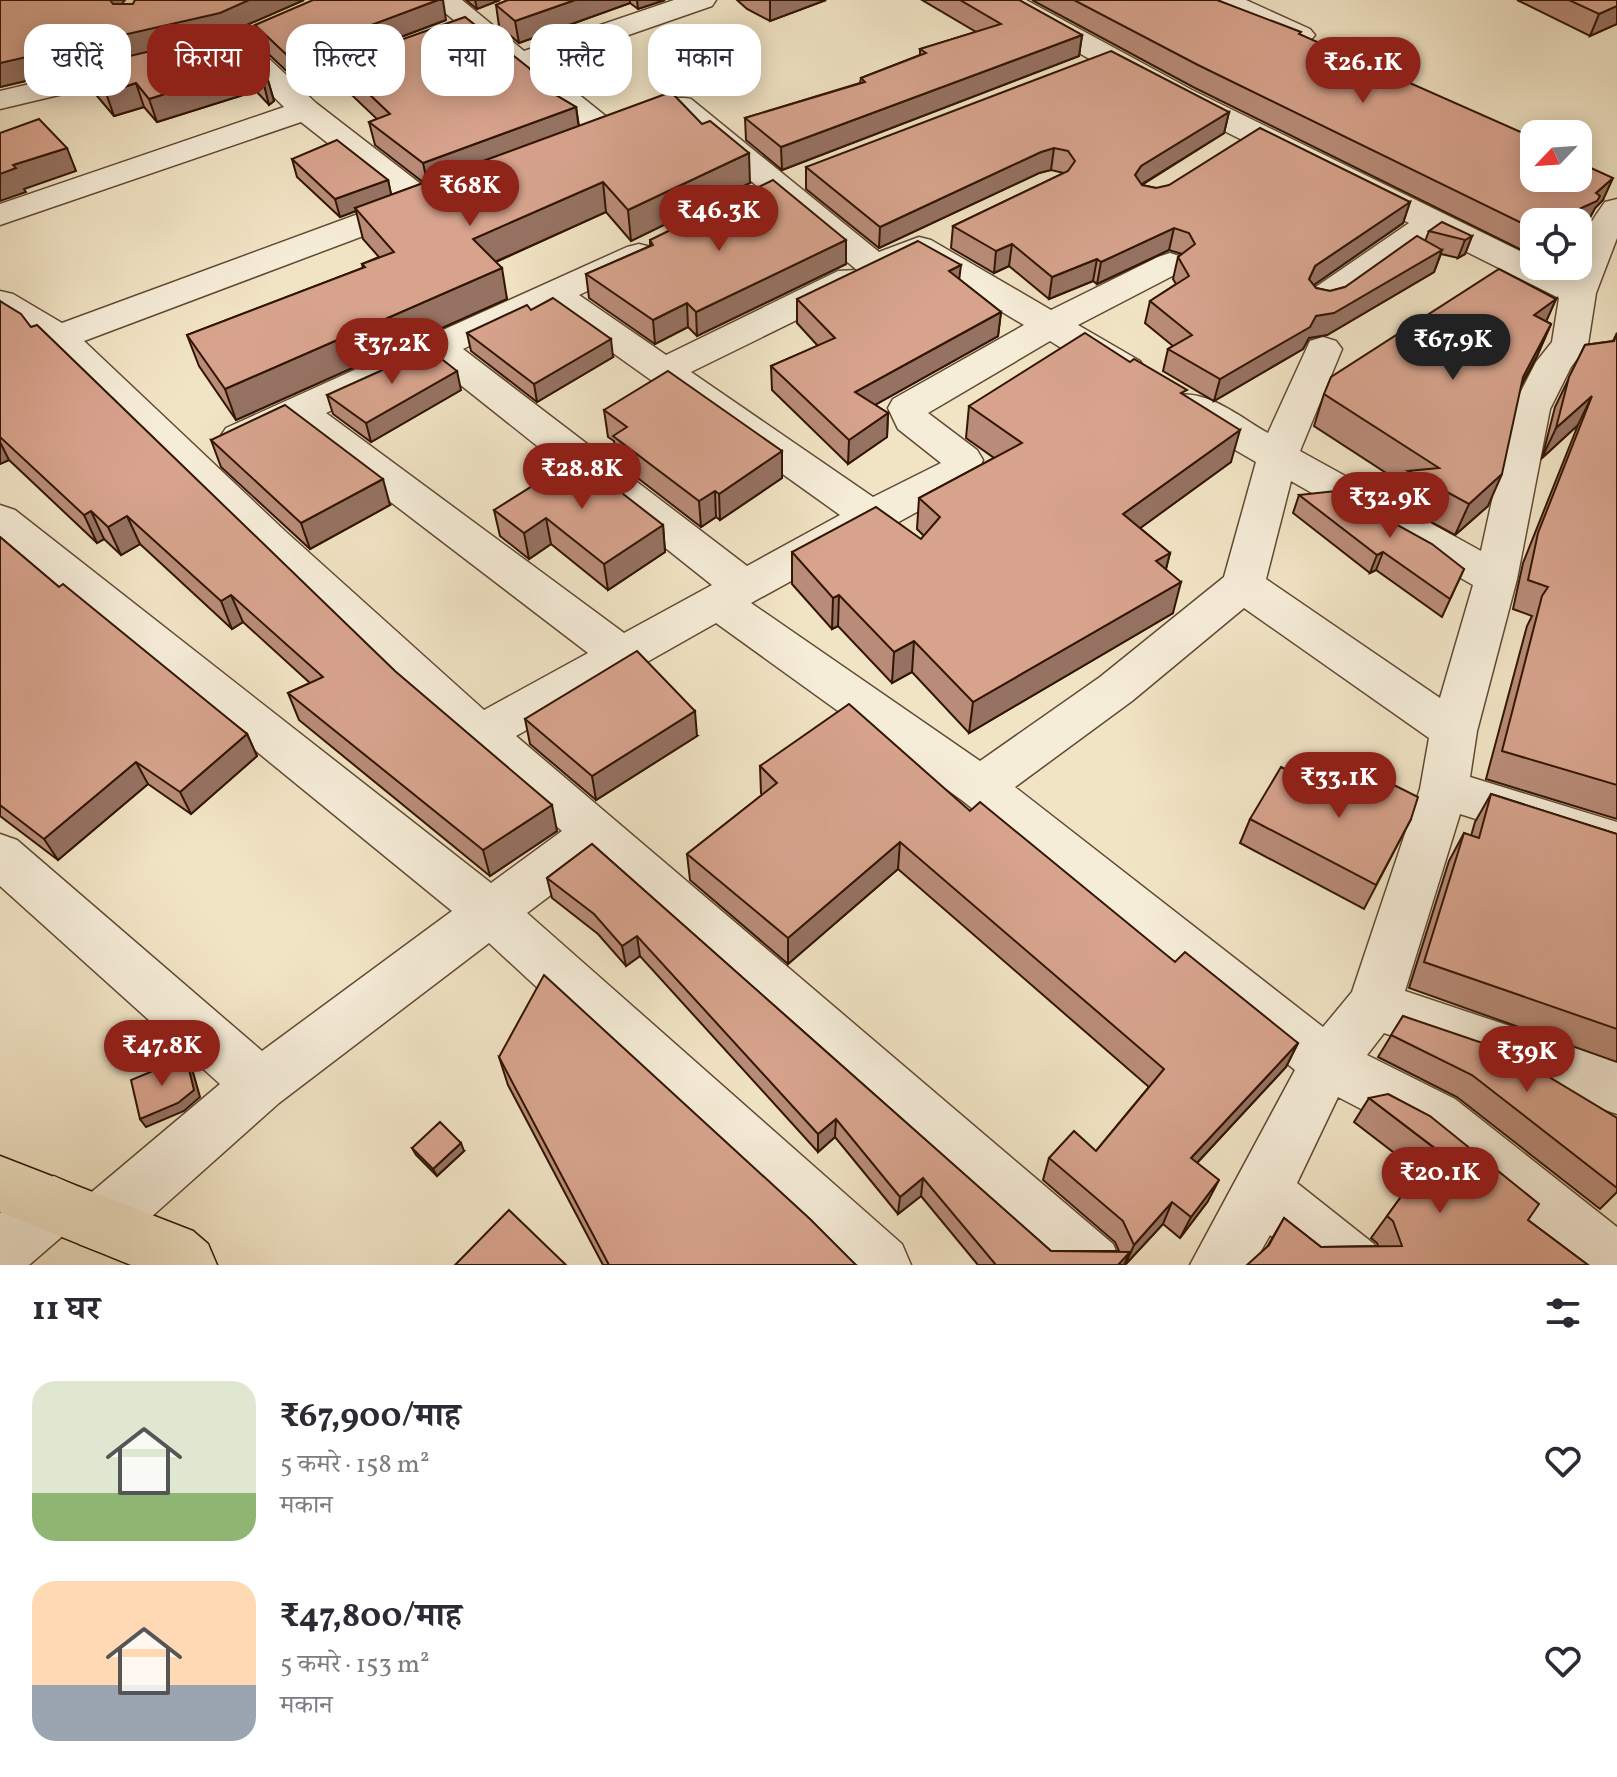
<!DOCTYPE html>
<html lang="hi">
<meta charset="utf-8">
<style>
body{margin:0;font-family:Vollkorn,"Noto Serif Devanagari",serif;background:#f2f2f3;color:#2b2b33;height:100vh;display:flex;flex-direction:column;font-size:30px;white-space:nowrap}
*{box-sizing:border-box;margin:0}
p{font-size:26px;color:#7c7c81}
.icon{flex:none;width:44px;height:44px;fill:none;stroke:currentColor;stroke-width:2;stroke-linecap:round;stroke-linejoin:round}
.map{position:relative;height:1265px;overflow:hidden}
.sheet{display:flex;flex-direction:column;background:#fff;flex:1}
.sheet>*{flex:none}
.hud{position:absolute;left:24px;top:24px;width:800px;height:72px;display:flex;gap:16px}
.needle{width:52px;rotate:245deg}
.tools{position:absolute;left:1520px;top:120px;display:grid;gap:16px}
.tools a{display:grid;place-items:center;width:72px;height:72px;border-radius:16px;background:#fff;box-shadow:0 4px 20px #0003;font-size:40px}
.price{position:absolute;translate:-50% -68px;padding:0 18px;border-radius:28px;background:#8f2418;color:#fff;font-size:26px;line-height:52px;filter:drop-shadow(0 2px 4px #0008)}
.price::after{content:'';position:absolute;left:50%;top:48px;width:24px;height:18px;margin-left:-12px;background:inherit;clip-path:polygon(0 0,100% 0,50% 100%)}
.price.selected{background:#222;color:#fff}
ul{padding:0;list-style:none}
li{display:flex;align-items:center;gap:24px;height:200px;padding:0 32px}
li span{display:grid;place-items:center;flex:none;width:224px;height:160px;border-radius:24px;color:#555}
li>.icon{margin-inline-start:auto}
span .icon{width:96px;height:96px;fill:#fffc;stroke-width:1}
li b{font-size:34px}
h2{display:flex;justify-content:space-between;align-items:center;height:96px;padding:0 32px;font-size:34px}
.tag{padding:0 28px;border-radius:24px;background:#fff;box-shadow:0 4px 20px #0003;font-size:28px;line-height:72px}
.tag.selected{background:#8f2418;color:#fff}
.map>svg:first-child{display:block}
.lines{fill:none;stroke-linecap:round;stroke-linejoin:round}
.minor-casing{stroke:#624933;stroke-width:3}
.major-casing{stroke:#321502;stroke-width:3}
.minor{fill:#f6edd9;fill-rule:evenodd}
.major{fill:#f1e4c5;fill-rule:evenodd}
.wall{fill:#b98c79;stroke:#321502;stroke-width:2}
.shaded-wall{fill:#967263;stroke:#321502;stroke-width:2}
.building{fill:#d7a38d;stroke:#321502;stroke-width:2}
</style>
<div class="map">
<svg width="1617" height="1265" viewBox="0 0 1617 1265">
<rect width="100%" height="100%" fill="#f1e4c5"/>
<filter id="stains"><feTurbulence type="fractalNoise" baseFrequency=".0025" numOctaves="4"/><feColorMatrix values="0 0 0 0 .2 0 0 0 0 .09 0 0 0 0 .02 0 0 0 .5 -.17"/></filter>
<radialGradient id="worn" r=".72"><stop offset=".6" stop-color="#630" stop-opacity="0"/><stop offset="1" stop-color="#630" stop-opacity=".3"/></radialGradient>
<g class="lines">
<defs>
<g id="minor">
<path d="M430,0H462L524,51L674,0H716L712,6L542,65L618,126L623,133L618,140H596Z"/>
<path d="M991,0H1026L1192,90L1534,258V266H1551L1568,274L1571,266H1578C1578,240 1590,223 1605,202L1617,199V238L1596,293L1588,344L1571,367L1550,409L1517,579L1477,731L1470,777L1617,822V864L1460,814L1405,991L1617,1062V1114L1384,1033L1367,1055L1455,1099L1617,1227V1265H1571L1415,1137L1338,1097L1297,1183L1374,1244L1383,1265H1306L1270,1235L1253,1265H1190L1295,1070L963,801L716,623L516,736L1113,1244L1122,1265H1048L596,861L527,913L902,1244L911,1265H837L489,943L279,1103L121,1244L100,1252L79,1244L73,1227L29,1265H0V1213L34,1185L54,1176L74,1185L81,1201L220,1084L0,886V834L17,840L262,1051L452,911L0,542V505L15,510L491,883L562,831L406,696L46,345L0,318V291L13,294L62,323L399,199L301,122L0,225V204L284,107L231,54L0,109V91L237,35L247,38L316,103L435,195L440,202L435,209L84,341L285,531L484,710L588,653L294,428L240,450L226,446L220,437L226,428L627,247L639,244L651,247L656,254L651,261L579,295L666,355L838,271L857,270L676,118L646,128L635,126L630,119C641,104 674,95 691,99L879,252L919,237L931,240L1051,310L1158,257L1170,253L1182,257L1188,264L1182,271L1078,325L1140,361L1146,370L1140,379C1109,387 1076,356 1050,341L928,413L977,450L983,460L975,480L751,603L980,761L1100,677L1224,577L1256,462L1173,414L1168,405L1173,396C1205,387 1241,418 1268,433L1310,341L1323,337L1336,341L1342,349L1300,451L1481,551L1512,409L1536,362L1552,342L1559,298L1435,236L1336,307L1323,310L1310,307L1305,299L1310,291L1409,223L1170,104L995,6ZM917,261L1024,325L893,399L888,408L898,429L941,463L873,497L691,372L864,287L869,279L866,275L887,274ZM550,308L840,515L747,566L463,349ZM433,363L712,585L624,633L326,413ZM1291,481L1473,585L1440,698L1266,579ZM1244,608L1429,738L1420,789L1352,992L1323,1027L1015,787L1132,701Z"/>
<path d="M1208,0H1246L1310,29L1315,35L1310,41H1290L1212,6Z"/>
</g>
<path id="major" d="M0,1156L193,1231L208,1244L217,1265H131L0,1212Z"/>
</defs>
<!-- minor casing -->
<use href="#minor" class="minor-casing"/>
<!-- major casing -->
<use href="#major" class="major-casing"/>
<!-- minor -->
<use href="#minor" class="minor"/>
<!-- major -->
<use href="#major" class="major"/>
</g>
<!-- wall -->
<g class="wall">
<path d="M135,0H304L224,35L267,77L274,101L269,105L256,91L157,122L144,107L114,116L92,90L84,67L0,87L122,4H133Z"/>
<path d="M466,0H500L477,9Z"/>
<path d="M508,0H665L638,9L630,3L519,43L499,26L496,5Z"/>
<path d="M737,0H826L770,21L747,9Z"/>
<path d="M922,0H1019L1082,35L1079,56L782,170L746,140L745,118L860,83L861,78L920,55V49L976,32Z"/>
<path d="M1032,0H1217L1301,35L1603,200L1595,208L1587,223L1578,228V222H1534V256L1193,87Z"/>
<path d="M1517,0H1617V24L1590,36Z"/>
<path d="M446,20L388,42L544,88L576,107L579,126L750,183L631,241L606,212L496,262L507,299L236,420L199,366L187,335L363,268L362,264L379,257L363,239L356,211L340,217L297,177L292,159L388,180L391,195L424,183L375,145L369,122L377,119L333,77L328,78L314,63L296,80L261,47L255,25Z"/>
<path d="M1229,112L1224,133L1142,185L1156,188L1410,202L1403,223L1314,285L1316,288L1330,291L1345,287L1425,241L1429,231L1472,236L1465,254L1458,258L1441,254L1434,272L1327,335L1309,338L1303,349L1214,401L1163,371L1168,349L1173,346L1145,323L1150,301L1176,284L1173,279L1178,257L1182,254L1169,250L1097,284L1093,281L1049,299L1009,266L994,273L951,248L953,226L1064,173L1051,170L1039,173L879,248L806,189V167Z"/>
<path d="M650,240H846V264L697,336L688,327L655,344L589,298L586,274L650,246Z"/>
<path d="M959,279L1001,312L998,336L875,405L888,413L887,437L848,464L772,390L771,366L818,346L797,323V299Z"/>
<path d="M1556,299L1546,321L1551,324L1537,356L1521,386L1488,506L1455,535L1396,503L1403,484L1314,426L1324,394Z"/>
<path d="M0,301L31,327L557,831L490,876L299,720L288,693L310,683L243,622L232,629L140,544L121,555L104,539L97,543L9,460L0,464Z"/>
<path d="M531,310L613,357L537,402L471,351L467,333Z"/>
<path d="M1617,333V819L1486,779L1527,626L1532,616L1513,609L1523,563L1578,425L1542,458L1555,407L1585,345L1613,341Z"/>
<path d="M461,390L371,442L333,414L327,395Z"/>
<path d="M1185,396L1231,462L1140,528L1170,553L1166,569L1173,613L969,733L912,672L892,683L838,626L832,629L792,584V552L921,539L924,536L917,529L919,498L994,458L966,438L969,406Z"/>
<path d="M604,410L782,451V478L720,520L716,517L701,527L617,462L614,441L608,437Z"/>
<path d="M211,440L390,505L310,549L221,467Z"/>
<path d="M1299,495L1464,569L1442,617L1376,570L1370,573L1293,513Z"/>
<path d="M494,510L663,525L665,552L608,590L551,544L529,559L500,536Z"/>
<path d="M0,537L59,587L247,734L257,756L191,814L148,784L58,860L0,816Z"/>
<path d="M525,719L697,736L596,800L530,744Z"/>
<path d="M760,766L970,811L1175,962L1298,1043L1286,1067L1197,1163L1208,1201L1180,1238L1163,1224L1125,1265H978L921,1196L898,1214L835,1137L818,1152L640,956L626,966L598,934L552,898L547,878L592,844L1051,1251H1119L1115,1242L1043,1180L1049,1158L1096,1151L1149,1087L898,869L788,964L690,880L687,854L762,795L761,793Z"/>
<path d="M1361,789L1411,819L1364,909L1240,843L1250,819L1326,790Z"/>
<path d="M1491,794L1617,834V1062L1409,988L1449,861L1464,833L1471,836L1475,822Z"/>
<path d="M1403,1016L1617,1118V1192L1600,1209L1457,1097L1378,1057Z"/>
<path d="M499,1057L856,1265H603L508,1085Z"/>
<path d="M1369,1098L1528,1220L1588,1265L1267,1247L1284,1218L1321,1247L1378,1246L1377,1243L1371,1238L1419,1172L1354,1122Z"/>
<path d="M412,1148L464,1151L437,1176L416,1155Z"/>
</g>
<!-- shaded-wall -->
<g class="shaded-wall">
<path d="M109,0H125L114,14Z"/>
<path d="M249,0H304L226,34L0,87V63Z"/>
<path d="M438,0H443L446,20L376,46L370,53L366,32L371,25Z"/>
<path d="M475,0H500L477,9Z"/>
<path d="M575,0H630V3L519,43L515,21Z"/>
<path d="M637,0H665L638,9Z"/>
<path d="M770,0H826L770,21Z"/>
<path d="M1617,6V24L1590,36L1599,14Z"/>
<path d="M1082,35L1079,56L782,170L781,147Z"/>
<path d="M309,42L314,63L296,80L290,58Z"/>
<path d="M328,55L333,77L328,78L322,57Z"/>
<path d="M249,67L256,91L157,122L149,99Z"/>
<path d="M267,77L274,101L269,105L263,81Z"/>
<path d="M136,83L144,107L114,116L106,93Z"/>
<path d="M576,107L579,129L428,186L423,163Z"/>
<path d="M1229,112L1224,133L1137,187L1135,175L1141,166Z"/>
<path d="M67,148L76,171L24,189L26,192L0,201V174L13,165Z"/>
<path d="M1054,148L1051,170L1039,173L879,248L880,227L1041,152Z"/>
<path d="M749,153L750,183L631,241L628,210Z"/>
<path d="M1613,178L1603,200L1595,208L1587,223L1578,228V222H1570L1577,210Z"/>
<path d="M388,180L392,198L355,208L356,211L340,217L335,199Z"/>
<path d="M603,182L606,212L479,269L473,239Z"/>
<path d="M1410,202L1403,223L1308,289L1309,279L1315,266Z"/>
<path d="M1174,228L1169,250L1097,284L1101,262Z"/>
<path d="M1472,236L1465,254L1458,258L1465,240Z"/>
<path d="M846,240V264L697,336L696,312Z"/>
<path d="M1012,244L1009,266L994,273L996,251Z"/>
<path d="M1442,250L1434,272L1327,335L1309,338L1303,349L1214,401L1220,379L1316,316Z"/>
<path d="M1097,259L1093,281L1049,299L1052,277Z"/>
<path d="M961,265L958,289L949,271Z"/>
<path d="M502,268L507,299L236,420L225,389Z"/>
<path d="M1556,299L1542,331L1534,315Z"/>
<path d="M687,303L688,327L655,344L653,320Z"/>
<path d="M1001,312L998,336L855,416V392Z"/>
<path d="M1551,324L1537,356L1509,408L1523,377Z"/>
<path d="M611,339L613,357L537,402L534,384Z"/>
<path d="M457,371L461,390L371,442L366,423Z"/>
<path d="M1592,396L1578,425L1542,458L1556,428Z"/>
<path d="M888,413L887,437L848,464L849,440Z"/>
<path d="M1240,430L1231,462L1117,545L1123,514Z"/>
<path d="M0,442L9,460L0,464Z"/>
<path d="M782,451V478L720,520L719,494Z"/>
<path d="M1502,474L1488,506L1455,535L1469,504Z"/>
<path d="M383,479L390,505L310,549L301,523Z"/>
<path d="M715,491L716,517L701,527L699,501Z"/>
<path d="M91,511L104,539L97,543L84,515Z"/>
<path d="M127,516L140,544L121,555L108,527Z"/>
<path d="M546,518L551,544L529,559L524,533Z"/>
<path d="M663,525L665,552L608,590L604,564Z"/>
<path d="M1383,552L1376,570L1370,573L1377,555Z"/>
<path d="M1170,553L1162,584L1156,561Z"/>
<path d="M1181,582L1173,613L969,733L973,702Z"/>
<path d="M231,595L243,622L232,629L221,601Z"/>
<path d="M839,595L838,626L832,629L833,598Z"/>
<path d="M914,641L912,672L892,683L894,652Z"/>
<path d="M695,711L697,736L596,800L592,776Z"/>
<path d="M247,734L257,756L191,814L180,792Z"/>
<path d="M136,762L148,784L58,860L44,839Z"/>
<path d="M552,805L557,831L490,876L483,850Z"/>
<path d="M900,842L898,869L788,964V938Z"/>
<path d="M637,936L640,956L626,966L622,946Z"/>
<path d="M1298,1043L1286,1067L1181,1180L1191,1158Z"/>
<path d="M186,1057L191,1065L200,1097L184,1111L146,1127L140,1119Z"/>
<path d="M836,1119L835,1137L818,1152V1134Z"/>
<path d="M461,1143L464,1151L437,1176L433,1169Z"/>
<path d="M923,1178L921,1196L898,1214L900,1197Z"/>
<path d="M1219,1180L1208,1201L1180,1238L1191,1217Z"/>
<path d="M1172,1202L1163,1224L1125,1265L1134,1245Z"/>
<path d="M1130,1252L1124,1265H1118Z"/>
</g>
<!-- building -->
<g class="building">
<path d="M0,0H110L113,4H133L135,0H249L220,13L0,63Z"/>
<path d="M313,0H438L371,25L366,32L370,41L395,42L465,17L529,68L544,88L576,107L423,163L369,122L390,114L328,55L322,57L309,42L290,58L255,25Z"/>
<path d="M508,0H575L515,21L496,5Z"/>
<path d="M960,0H1019L1082,35L781,147L745,118L865,82L861,78L926,53L920,49L1001,24Z"/>
<path d="M1074,0H1217L1301,32L1299,34L1534,138V178H1578V162L1613,178L1596,193L1600,196L1597,201L1577,210L1584,215L1570,222H1534V229L1198,65Z"/>
<path d="M1569,0H1617V6L1599,14Z"/>
<path d="M223,34L267,77L263,81L249,67L149,99L136,83L106,93L83,67Z"/>
<path d="M1111,51L1229,112L1141,166L1135,175L1142,185L1156,188L1169,185L1260,128L1410,202L1315,266L1309,279L1316,288L1330,291L1345,287L1417,236L1442,250L1334,313L1316,316L1310,327L1220,379L1168,349L1192,335L1150,301L1189,276L1178,257L1195,244L1189,233L1174,228L1101,262L1097,259L1052,277L1012,244L996,251L953,226L1068,171L1075,161L1068,151L1054,148L1041,152L880,227L806,167Z"/>
<path d="M671,92L702,124L710,121L749,153L628,210L603,182L473,239L502,268L225,389L187,335L365,267L362,264L394,252L355,208Z"/>
<path d="M39,119L67,148L13,165L16,168L0,174V133Z"/>
<path d="M337,140L388,180L335,199L292,159Z"/>
<path d="M773,180L846,240L696,312L687,303L653,320L586,274L653,245L650,240Z"/>
<path d="M1442,222L1472,236L1465,240L1429,231Z"/>
<path d="M918,241L961,265L949,271L1001,312L855,392L888,413L849,440L771,366L835,338L797,299Z"/>
<path d="M1499,269L1556,299L1534,315L1551,324L1523,377L1502,474L1469,504L1408,471L1439,468L1324,394L1331,377Z"/>
<path d="M553,298L611,339L534,384L467,333L527,305L531,310Z"/>
<path d="M0,301L21,314L31,327L37,325L395,671L552,805L483,850L288,693L323,677L231,595L221,601L127,516L108,527L91,511L84,515L0,437Z"/>
<path d="M1085,333L1130,362L1134,359L1187,390L1181,393L1240,430L1123,514L1170,553L1156,561L1181,582L973,702L914,641L894,652L839,595L833,598L792,552L876,507L921,539L940,517L919,498L1022,443L969,406Z"/>
<path d="M1617,333V785L1502,751L1542,596L1548,587L1528,580L1538,533L1592,396L1556,428L1569,377L1585,345L1614,341Z"/>
<path d="M429,349L457,371L366,423L327,395Z"/>
<path d="M668,371L782,451L719,494L715,491L699,501L613,436L627,427L604,410Z"/>
<path d="M285,405L383,479L301,523L211,440Z"/>
<path d="M577,458L663,525L604,564L546,518L524,533L494,510Z"/>
<path d="M1336,491L1432,544L1464,569L1450,599L1383,552L1377,555L1299,495Z"/>
<path d="M0,537L59,587L63,584L247,734L180,792L136,762L44,839L0,805Z"/>
<path d="M637,651L695,711L592,776L525,719Z"/>
<path d="M849,704L970,811L980,802L1175,962L1185,952L1298,1043L1191,1158L1219,1180L1191,1217L1172,1202L1134,1245L1123,1221L1049,1158L1074,1131L1096,1151L1164,1069L900,842L788,938L687,854L777,783L760,766Z"/>
<path d="M1281,767L1326,790L1335,775L1361,789L1370,773L1418,797L1411,819L1376,885L1250,819Z"/>
<path d="M1491,794L1617,834V1029L1424,962L1464,833L1479,838Z"/>
<path d="M592,844L1051,1251L1130,1252L1118,1265H996L923,1178L900,1197L836,1119L818,1134L637,936L622,946L594,914L547,878Z"/>
<path d="M544,975L810,1219L856,1265H609L499,1057Z"/>
<path d="M1403,1016L1506,1051L1617,1118V1188L1472,1075L1391,1035Z"/>
<path d="M186,1057L194,1090L178,1103L140,1119L131,1080Z"/>
<path d="M1388,1094L1430,1116L1539,1204L1528,1220L1588,1265H1247L1269,1245L1284,1218L1321,1247L1402,1246L1393,1221L1387,1216L1436,1149L1369,1098Z"/>
<path d="M440,1122L461,1143L433,1169L412,1148Z"/>
<path d="M509,1210L566,1265H455Z"/>
</g>
<rect width="100%" height="100%" filter="url(#stains)"/>
<rect width="100%" height="100%" fill="url(#worn)"/>
</svg>
<div class="tools">
<a><svg class="needle" viewBox="-14 -14 28 28"><path d="M0-13l5 13h-10z" fill="#e53935"/><path d="M0 13l5-13h-10z" fill="#7c7c81"/></svg></a>
<a><svg class="icon" aria-label="locate" viewBox="0 0 24 24"><circle cx="12" cy="12" r="6"/><path d="M12 2v4M12 18v4M2 12h4M18 12h4"/></svg></a>
</div>
<b class="price" style="left:1363px;top:105px">₹26.1K</b>
<b class="price" style="left:470px;top:228px">₹68K</b>
<b class="price" style="left:719px;top:253px">₹46.3K</b>
<b class="price selected" style="left:1453px;top:382px">₹67.9K</b>
<b class="price" style="left:392px;top:386px">₹37.2K</b>
<b class="price" style="left:582px;top:511px">₹28.8K</b>
<b class="price" style="left:1390px;top:540px">₹32.9K</b>
<b class="price" style="left:1339px;top:820px">₹33.1K</b>
<b class="price" style="left:162px;top:1088px">₹47.8K</b>
<b class="price" style="left:1527px;top:1094px">₹39K</b>
<b class="price" style="left:1440px;top:1215px">₹20.1K</b>
<div class="hud">
<a class="tag">खरीदें</a>
<a class="tag selected">किराया</a>
<a class="tag">फ़िल्टर</a>
<a class="tag">नया</a>
<a class="tag">फ़्लैट</a>
<a class="tag">मकान</a>
</div>
</div>
<section class="sheet">
<h2>11 घर<svg class="icon" aria-label="filters" viewBox="0 0 24 24"><path d="M4 7h16M4 17h16"/><circle cx="9" cy="7" r="2"/><circle cx="15" cy="17" r="2"/></svg></h2>
<ul>
<li><span style="background:linear-gradient(#dfe7d0 70%,#8fb573 0)"><svg class="icon" aria-label="home" viewBox="0 0 24 24"><path d="M3 11l9-7 9 7M6 9v11h12V9"/></svg></span><div><b>₹67,900/माह</b><p>5 कमरे · 158 m²</p><p>मकान</p></div><svg class="icon" aria-label="heart" viewBox="0 0 24 24"><path d="M12 20l-8-8c-3-5 5-10 8-4 3-6 11-1 8 4z"/></svg></li>
<li><span style="background:linear-gradient(#ffd9b3 65%,#9aa5b1 0)"><svg class="icon" aria-label="home" viewBox="0 0 24 24"><path d="M3 11l9-7 9 7M6 9v11h12V9"/></svg></span><div><b>₹47,800/माह</b><p>5 कमरे · 153 m²</p><p>मकान</p></div><svg class="icon" aria-label="heart" viewBox="0 0 24 24"><path d="M12 20l-8-8c-3-5 5-10 8-4 3-6 11-1 8 4z"/></svg></li>
</ul>
</section>
